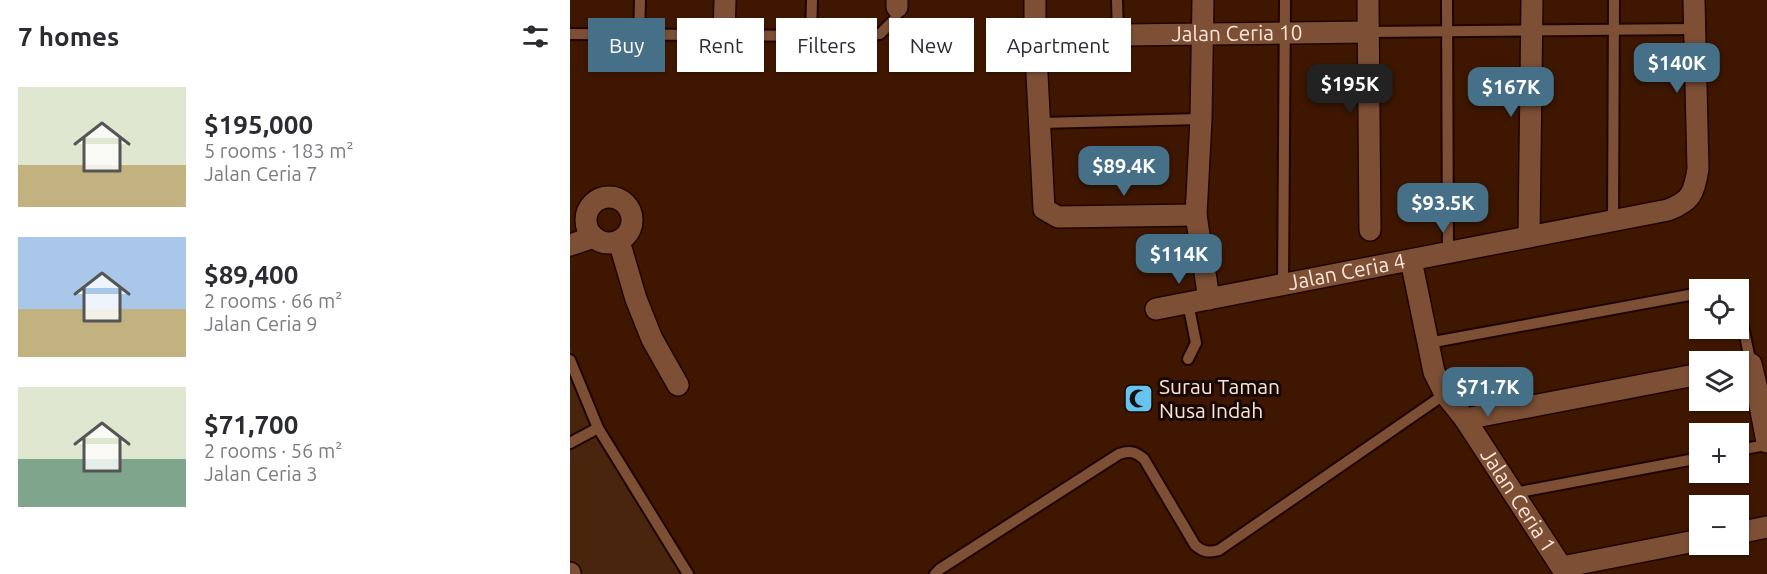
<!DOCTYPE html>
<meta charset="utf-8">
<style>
body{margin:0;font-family:Ubuntu,sans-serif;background:#f2f2f3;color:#2b2b33;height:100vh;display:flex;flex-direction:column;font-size:22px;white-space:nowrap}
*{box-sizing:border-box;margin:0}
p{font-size:20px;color:#7c7c81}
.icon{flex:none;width:33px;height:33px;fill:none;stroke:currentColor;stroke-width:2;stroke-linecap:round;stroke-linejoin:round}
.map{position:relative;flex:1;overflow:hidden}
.sheet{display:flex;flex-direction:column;background:#fff;width:570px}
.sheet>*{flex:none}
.guide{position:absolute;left:18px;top:18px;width:570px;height:54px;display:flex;gap:12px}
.controls{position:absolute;left:1119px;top:279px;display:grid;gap:12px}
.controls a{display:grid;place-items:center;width:60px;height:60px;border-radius:0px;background:#fff;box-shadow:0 2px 4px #0004;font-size:30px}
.price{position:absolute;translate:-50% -51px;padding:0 14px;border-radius:12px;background:#467088;color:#fff;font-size:20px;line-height:39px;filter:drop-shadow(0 2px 3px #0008)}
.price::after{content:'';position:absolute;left:50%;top:36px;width:18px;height:14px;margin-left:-9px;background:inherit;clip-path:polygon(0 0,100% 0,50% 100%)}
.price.current{background:#222;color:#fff}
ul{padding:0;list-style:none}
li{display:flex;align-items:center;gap:18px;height:150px;padding:0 18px}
li span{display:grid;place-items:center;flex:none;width:168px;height:120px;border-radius:0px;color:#555}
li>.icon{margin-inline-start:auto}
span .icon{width:72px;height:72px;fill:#fffc;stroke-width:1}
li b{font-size:26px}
h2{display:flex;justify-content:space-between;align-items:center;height:72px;padding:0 18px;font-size:26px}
.chip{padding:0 21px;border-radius:0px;background:#fff;box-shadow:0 2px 4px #0004;font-size:21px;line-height:54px}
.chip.current{background:#467088;color:#fff}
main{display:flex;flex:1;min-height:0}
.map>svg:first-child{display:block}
.built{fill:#4a250d}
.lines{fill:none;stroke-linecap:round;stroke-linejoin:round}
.service-casing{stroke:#1f0400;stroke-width:14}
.minor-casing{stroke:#1f0400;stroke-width:24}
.service{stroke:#7d5036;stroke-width:10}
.minor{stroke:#7d5036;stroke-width:21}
.labels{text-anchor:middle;stroke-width:6;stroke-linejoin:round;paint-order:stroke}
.street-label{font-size:21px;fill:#fbe5d9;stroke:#190801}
.poi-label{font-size:21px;fill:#fbe5d9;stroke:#190801;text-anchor:start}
</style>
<main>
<section class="sheet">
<h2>7 homes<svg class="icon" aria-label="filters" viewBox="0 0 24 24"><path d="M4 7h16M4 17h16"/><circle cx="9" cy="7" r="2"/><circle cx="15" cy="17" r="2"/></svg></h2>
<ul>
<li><span style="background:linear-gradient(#dfe7d0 65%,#c2b280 0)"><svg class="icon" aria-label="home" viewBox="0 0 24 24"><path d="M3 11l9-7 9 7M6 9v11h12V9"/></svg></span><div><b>$195,000</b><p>5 rooms · 183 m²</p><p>Jalan Ceria 7</p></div></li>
<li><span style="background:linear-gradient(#a9c7e8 60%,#c2b280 0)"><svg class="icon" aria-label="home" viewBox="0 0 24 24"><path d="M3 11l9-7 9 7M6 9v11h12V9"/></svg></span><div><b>$89,400</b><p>2 rooms · 66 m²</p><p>Jalan Ceria 9</p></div></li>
<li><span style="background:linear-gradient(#dfe7d0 60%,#7fa58c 0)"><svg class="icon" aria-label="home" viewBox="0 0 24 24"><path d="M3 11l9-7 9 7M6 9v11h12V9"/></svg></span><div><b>$71,700</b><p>2 rooms · 56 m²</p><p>Jalan Ceria 3</p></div></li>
</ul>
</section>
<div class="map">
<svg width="1197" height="574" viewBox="0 0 1197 574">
<rect width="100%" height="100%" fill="#3f1700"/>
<!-- built -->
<path class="built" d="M0,347L32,426L124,574H0Z"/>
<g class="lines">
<defs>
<g id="service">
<path d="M547,0L548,35"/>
<path d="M877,0L878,253"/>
<path d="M798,32L1124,29"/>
<path d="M0,34L241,36L310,34L325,19L327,7"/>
<path d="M69,35L70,0"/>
<path d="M241,36L242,0"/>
<path d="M470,123L631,119"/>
<path d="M1043,221L1044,0"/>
<path d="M713,285L715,0"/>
<path d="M1149,290L1161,288L1164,290"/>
<path d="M1168,303L1181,364"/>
<path d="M858,343L1130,293"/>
<path d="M618,359L626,343L618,303"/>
<path d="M0,360L28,428L118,574"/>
<path d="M0,443L28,428"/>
<path d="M1168,450L1197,445"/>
<path d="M944,493L1130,458"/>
<path d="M365,574L370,569L549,454C560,450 566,452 574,459L625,545C633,552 639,553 649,550L875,394"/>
</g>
<g id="minor">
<path d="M465,0V36L474,209L488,217L626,215"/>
<path d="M633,0L631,119L626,215L639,299"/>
<path d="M798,0L800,230"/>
<path d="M327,7V0"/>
<path d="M154,35L155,0"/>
<path id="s1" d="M465,36L798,32"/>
<circle cx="39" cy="220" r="23"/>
<path d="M959,237L962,0"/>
<path d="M49,241L66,299L82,339L108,385"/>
<path d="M0,245L24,237"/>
<path id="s2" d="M841,260L864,372L875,394L895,419L996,574"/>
<path id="s3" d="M586,309L1098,210C1121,201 1124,194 1128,169L1124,0"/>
<path d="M1168,366L1181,364L1186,385L1197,442"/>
<path d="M895,419L1130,374"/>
<path d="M1168,533L1197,527"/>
<path d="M992,567L1130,540"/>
<path d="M0,573V574"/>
</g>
</defs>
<!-- service casing -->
<use href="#service" class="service-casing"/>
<!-- minor casing -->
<use href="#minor" class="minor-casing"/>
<!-- service -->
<use href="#service" class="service"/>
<!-- minor -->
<use href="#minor" class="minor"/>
</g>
<!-- icons -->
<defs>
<symbol id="mosque-square" viewBox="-11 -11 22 22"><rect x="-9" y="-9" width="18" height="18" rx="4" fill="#66c4ef" stroke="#190801"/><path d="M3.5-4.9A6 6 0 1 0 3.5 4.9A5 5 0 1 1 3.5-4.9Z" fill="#111"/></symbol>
</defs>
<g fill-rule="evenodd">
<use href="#mosque-square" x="552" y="382" width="33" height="33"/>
</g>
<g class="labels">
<!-- street labels -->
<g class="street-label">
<text dy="7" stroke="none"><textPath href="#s1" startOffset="202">Jalan Ceria 10</textPath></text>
<text dy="7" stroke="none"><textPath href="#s3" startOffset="194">Jalan Ceria 4</textPath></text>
<text dy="7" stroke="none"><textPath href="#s2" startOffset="268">Jalan Ceria 1</textPath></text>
</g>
<!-- poi labels -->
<g class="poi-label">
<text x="589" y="394">Surau Taman<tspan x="589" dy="24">Nusa Indah</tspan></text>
</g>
</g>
</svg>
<div class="controls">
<a><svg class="icon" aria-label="locate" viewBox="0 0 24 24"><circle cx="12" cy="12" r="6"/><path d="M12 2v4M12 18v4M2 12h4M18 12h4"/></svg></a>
<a><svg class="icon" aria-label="layers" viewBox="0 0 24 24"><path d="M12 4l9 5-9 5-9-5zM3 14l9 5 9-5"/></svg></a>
<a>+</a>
<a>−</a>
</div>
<b class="price" style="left:1107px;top:94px">$140K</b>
<b class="price current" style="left:780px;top:115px">$195K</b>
<b class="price" style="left:941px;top:118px">$167K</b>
<b class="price" style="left:554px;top:197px">$89.4K</b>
<b class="price" style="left:873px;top:234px">$93.5K</b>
<b class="price" style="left:609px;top:285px">$114K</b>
<b class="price" style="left:918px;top:418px">$71.7K</b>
<div class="guide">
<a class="chip current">Buy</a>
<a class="chip">Rent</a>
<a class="chip">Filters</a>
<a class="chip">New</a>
<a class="chip">Apartment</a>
</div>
</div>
</main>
